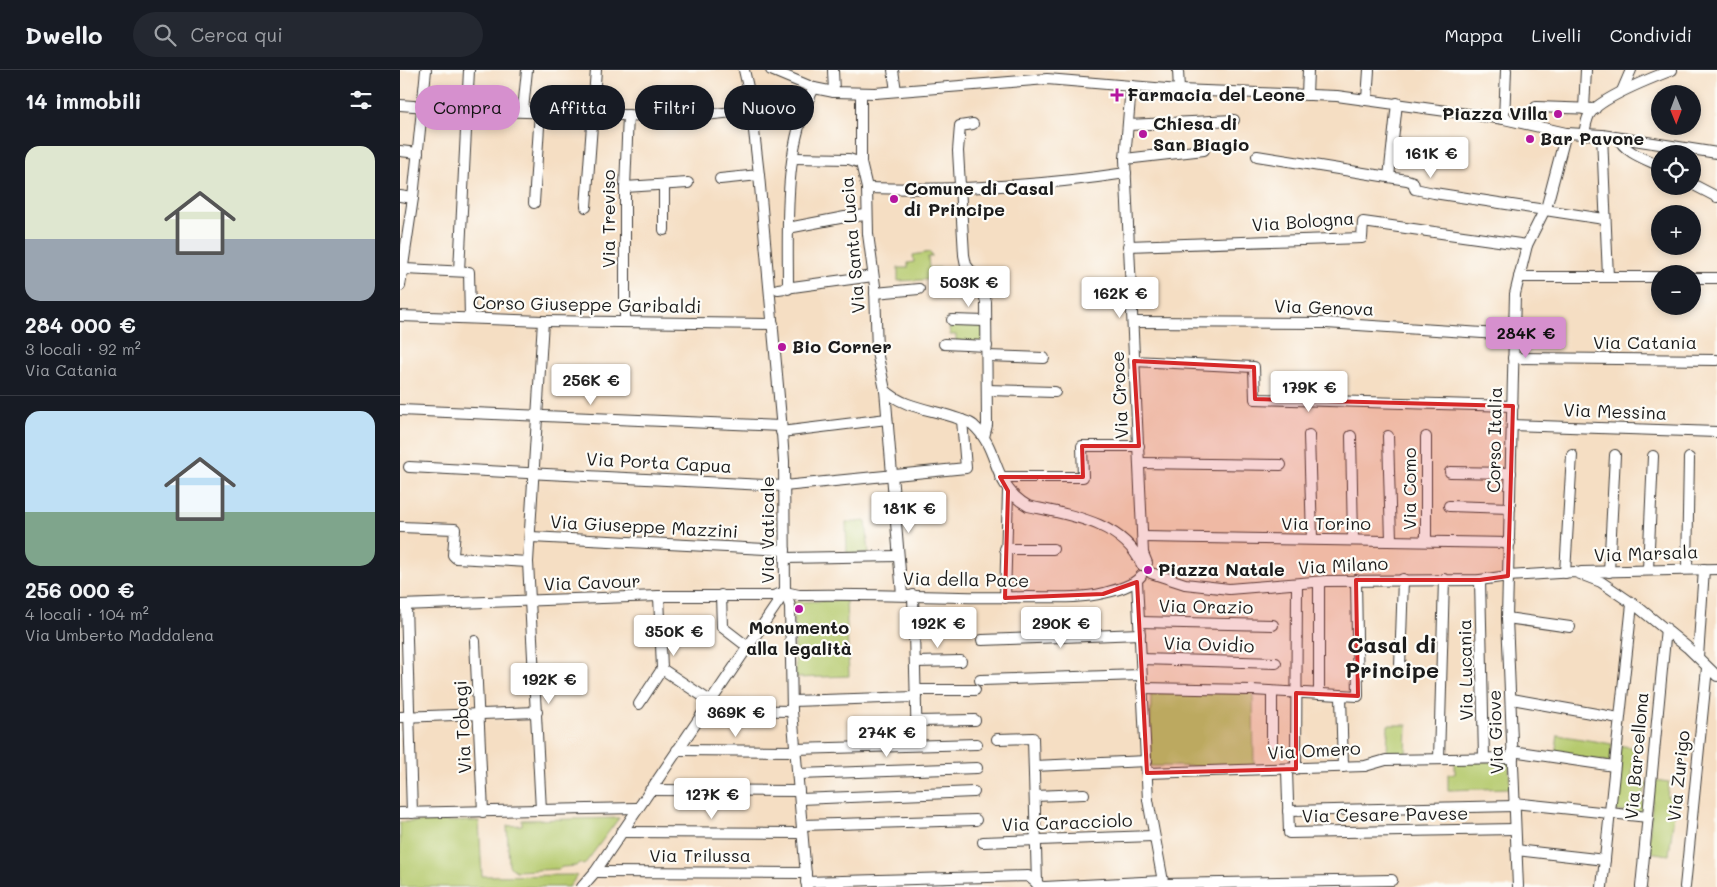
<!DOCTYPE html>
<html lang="it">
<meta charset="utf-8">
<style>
body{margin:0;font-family:Mali,sans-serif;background:#242831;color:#f1f3f6;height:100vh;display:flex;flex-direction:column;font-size:19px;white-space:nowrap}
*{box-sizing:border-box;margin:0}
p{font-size:16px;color:#9ea1a6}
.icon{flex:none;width:28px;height:28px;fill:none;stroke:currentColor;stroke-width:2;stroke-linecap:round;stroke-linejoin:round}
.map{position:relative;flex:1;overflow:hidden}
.side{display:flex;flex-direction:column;background:#171b24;width:400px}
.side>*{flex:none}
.guide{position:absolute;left:15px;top:15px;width:475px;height:45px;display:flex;gap:10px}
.needle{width:32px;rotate:179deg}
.controls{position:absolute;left:1251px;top:15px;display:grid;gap:10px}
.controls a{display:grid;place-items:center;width:50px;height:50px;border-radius:50%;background:#171b24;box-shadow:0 2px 8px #0003;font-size:25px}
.price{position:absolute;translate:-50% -42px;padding:0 11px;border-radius:5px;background:#fff;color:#222;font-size:16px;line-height:32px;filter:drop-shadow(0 1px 2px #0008)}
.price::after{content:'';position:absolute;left:50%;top:30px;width:15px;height:11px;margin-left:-8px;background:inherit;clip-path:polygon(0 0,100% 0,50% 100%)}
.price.active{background:#d690ce;color:#111}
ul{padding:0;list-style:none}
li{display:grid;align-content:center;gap:10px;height:265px;padding:0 25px}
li+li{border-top:1px solid #363941}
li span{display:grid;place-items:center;height:155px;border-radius:15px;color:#555}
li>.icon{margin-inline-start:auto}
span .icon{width:90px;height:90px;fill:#fffc;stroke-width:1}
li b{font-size:21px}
h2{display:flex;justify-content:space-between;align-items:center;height:60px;padding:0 25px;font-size:21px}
.pill{padding:0 18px;border-radius:22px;background:#171b24;box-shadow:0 2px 8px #0003;font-size:18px;line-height:45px}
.pill.active{background:#d690ce;color:#111}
header{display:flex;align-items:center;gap:30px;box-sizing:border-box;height:70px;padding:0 25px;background:#171b24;border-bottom:1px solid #363941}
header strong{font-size:24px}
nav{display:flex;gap:28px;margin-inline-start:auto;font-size:18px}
.search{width:350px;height:45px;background:#242831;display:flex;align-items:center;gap:12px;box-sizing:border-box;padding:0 18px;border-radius:28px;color:#9ea1a6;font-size:19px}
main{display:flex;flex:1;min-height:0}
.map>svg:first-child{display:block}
.green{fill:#b6ca6e;stroke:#697345}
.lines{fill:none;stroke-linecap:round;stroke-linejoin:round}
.minor-casing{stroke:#3d3935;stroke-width:12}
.minor{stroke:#fff;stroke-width:10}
.marked{fill:#d62828;fill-opacity:0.2;stroke:#d62828;stroke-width:4;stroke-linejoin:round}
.poi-dot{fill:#b5179e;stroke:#fdfcf7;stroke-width:2}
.labels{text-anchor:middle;stroke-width:4.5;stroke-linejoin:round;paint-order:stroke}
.poi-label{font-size:18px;font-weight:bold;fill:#1c1c1c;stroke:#fdfcf7;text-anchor:start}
.street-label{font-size:18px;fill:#1c1c1c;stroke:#fdfcf7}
.district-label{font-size:22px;font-weight:bold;fill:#1c1c1c;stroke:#fdfcf7}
</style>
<header>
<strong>Dwello</strong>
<div class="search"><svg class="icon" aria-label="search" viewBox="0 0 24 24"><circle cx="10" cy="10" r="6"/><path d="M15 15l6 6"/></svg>Cerca qui</div>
<nav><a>Mappa</a><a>Livelli</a><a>Condividi</a></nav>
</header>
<main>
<section class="side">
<h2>14 immobili<svg class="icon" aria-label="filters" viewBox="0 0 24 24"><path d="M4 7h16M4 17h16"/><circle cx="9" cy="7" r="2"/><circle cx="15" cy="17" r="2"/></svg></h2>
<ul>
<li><span style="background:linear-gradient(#dfe7d0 60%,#9aa5b1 0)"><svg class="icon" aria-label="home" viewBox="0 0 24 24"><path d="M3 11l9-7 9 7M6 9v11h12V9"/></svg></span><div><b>284 000 €</b><p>3 locali · 92 m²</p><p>Via Catania</p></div></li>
<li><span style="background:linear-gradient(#bfe0f5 65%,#7fa58c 0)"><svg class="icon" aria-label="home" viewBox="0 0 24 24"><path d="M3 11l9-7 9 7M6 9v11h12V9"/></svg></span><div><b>256 000 €</b><p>4 locali · 104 m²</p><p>Via Umberto Maddalena</p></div></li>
</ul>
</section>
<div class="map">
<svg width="1317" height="817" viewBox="0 0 1317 817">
<rect width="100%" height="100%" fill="#fdfcf7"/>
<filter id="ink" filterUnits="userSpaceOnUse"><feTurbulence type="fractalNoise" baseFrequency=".02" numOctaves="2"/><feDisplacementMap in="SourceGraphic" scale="10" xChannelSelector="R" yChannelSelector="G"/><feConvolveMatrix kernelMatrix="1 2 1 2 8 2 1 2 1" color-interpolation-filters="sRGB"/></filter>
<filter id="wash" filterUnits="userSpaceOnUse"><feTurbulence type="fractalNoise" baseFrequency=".0096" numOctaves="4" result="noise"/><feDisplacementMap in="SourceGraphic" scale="20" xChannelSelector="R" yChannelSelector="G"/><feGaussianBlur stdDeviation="1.12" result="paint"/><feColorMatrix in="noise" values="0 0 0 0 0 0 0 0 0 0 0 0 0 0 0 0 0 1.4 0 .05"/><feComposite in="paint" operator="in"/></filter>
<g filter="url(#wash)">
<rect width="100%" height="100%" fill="#f5dec3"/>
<!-- green -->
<g class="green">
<path d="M530,182L532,187H528L529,198H540L541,204L545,203L544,209L498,211V198H508V193L514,192L513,185Z"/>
<path d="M553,254H582L583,273L556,272V265H550L549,258H552Z"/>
<path d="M466,451L469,484H447L446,453Z"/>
<path d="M446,530L449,606L396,608L393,532Z"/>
<path d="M751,622L853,623L854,697L750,696Z"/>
<path d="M988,655H1007L1006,685H987Z"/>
<path d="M1158,665L1212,674L1210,692L1155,684Z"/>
<path d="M1218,675L1235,678L1231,712L1248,714L1242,726L1244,739L1240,743L1213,741Z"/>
<path d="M1055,691L1109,692L1110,718L1048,720V704H1055Z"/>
<path d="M1254,710L1269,712L1267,727L1276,728L1269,785L1248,782Z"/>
<path d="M219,748L184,795L179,793L176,796L162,797L159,799L116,801L109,796L107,756L122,755V750Z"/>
<path d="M79,751L82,806L173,805L177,806L169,817H0V752Z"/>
</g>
</g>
<g filter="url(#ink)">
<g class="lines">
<defs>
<g id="minor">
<path d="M371,0L414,18L434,22L475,23L647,9L779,20L937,26L1104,49L1166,63L1202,65L1317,83"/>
<path d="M433,0L434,22"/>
<path d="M493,0L496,21"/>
<path d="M778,0L779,20"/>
<path d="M731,16L725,89L743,483L747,493"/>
<path d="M1222,21L1231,0"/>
<path d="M461,23V93L467,118L468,164L475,216L477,282L485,320C505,339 533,339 559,349C564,351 570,352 573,355C601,380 590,414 628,436C670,445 723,452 742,495"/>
<path d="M907,25L908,0"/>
<path d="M967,29L969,0"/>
<path d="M0,35L66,40L286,47L352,40"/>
<path d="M1136,37L1195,39"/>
<path d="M1184,39L1186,0"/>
<path d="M123,40L127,0"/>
<path d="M1104,49L1106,0"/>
<path d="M573,54L560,56L558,81L564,185L566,195L582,216L586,232L587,355L584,367"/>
<path d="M728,55L834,50"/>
<path d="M1184,65C1185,58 1186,51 1189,45C1198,29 1254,7 1272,0"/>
<path d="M1202,65L1208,207"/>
<path d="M1219,68C1223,82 1248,90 1260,96"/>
<path d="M0,81L18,83"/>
<path d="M857,86L1007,110L1013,112L1015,119L1034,123L1204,149"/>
<path d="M394,88L449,89L461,93"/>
<path d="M725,89L804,80"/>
<path d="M989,107L997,33"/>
<path d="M320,109L359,105"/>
<path d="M1292,114L1317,127"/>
<path d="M264,115V160"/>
<path d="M225,117L288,113"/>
<path d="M467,118C554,121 639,116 726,103"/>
<path d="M0,126L13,128"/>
<path d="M134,133L140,41"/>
<path d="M186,137L196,0"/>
<path d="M388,158L445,147L467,145"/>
<path d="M728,176L962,168L963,152L1127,175"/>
<path d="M4,199L69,202L70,248"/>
<path d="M59,201L69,0"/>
<path d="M1119,207H1260"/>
<path d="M1292,208H1317"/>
<path d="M0,216L13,128L26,0"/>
<path d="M378,219L473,206"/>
<path d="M388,219C388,154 383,76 414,18"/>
<path d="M475,223L519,219"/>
<path d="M0,246L143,251L373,254"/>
<path d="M552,250L586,251"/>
<path d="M225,252V117L228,45"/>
<path d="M733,252L926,253L1114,265"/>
<path d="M544,274L587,276"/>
<path d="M587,286L644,288"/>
<path d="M1113,288L1317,290"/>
<path d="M734,291L854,297L855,329L1113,336"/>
<path d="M485,320L502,525"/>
<path d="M587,320L655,322"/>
<path d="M0,340L381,356"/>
<path d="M1112,355L1317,362"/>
<path d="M381,362L487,349"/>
<path d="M909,365L912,468"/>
<path d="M951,366L953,469"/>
<path d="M988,366L991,470"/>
<path d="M1026,367V471"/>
<path d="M740,393L881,395"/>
<path d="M9,397L384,416L566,398L562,350"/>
<path d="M1050,402L1111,403"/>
<path d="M600,407H683L682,376H739"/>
<path d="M1049,436L1110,438"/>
<path d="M0,457L55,459L53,485L56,488L128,492"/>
<path d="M131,467L385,480"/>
<path d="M743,467L1110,473"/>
<path d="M605,479H653"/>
<path d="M385,488L498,486"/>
<path d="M1287,499L1289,388"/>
<path d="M1248,500L1253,386"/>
<path d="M1181,502L1317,499"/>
<path d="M1209,502L1215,385"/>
<path d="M751,503L785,514L829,519L926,511L1080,510L1108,506L1175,502L1201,512L1239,538L1287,577L1317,606"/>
<path d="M1165,503L1172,385"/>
<path d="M1080,510L1084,688"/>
<path d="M737,511L748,730L764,817"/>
<path d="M919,513V624"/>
<path d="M385,522L390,536L392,641L407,817"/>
<path d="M321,525L322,557L348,577"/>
<path d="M513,525L517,675"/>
<path d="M605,528L608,421"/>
<path d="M0,535L259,526H373L385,522L399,525C475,523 551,529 628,527C652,527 680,529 704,523C716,520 733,516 741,506"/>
<path d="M6,535L12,743"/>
<path d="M1107,548L1170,557"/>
<path d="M739,552L873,555"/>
<path d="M582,570L740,564"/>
<path d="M75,571L83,742"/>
<path d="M1298,587L1304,499"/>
<path d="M741,589L876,593"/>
<path d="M515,592L561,591"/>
<path d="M1000,597L1003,509"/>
<path d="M262,599L310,631"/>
<path d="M580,610L741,605"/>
<path d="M742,618L852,620L958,626L956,510"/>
<path d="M516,620H575"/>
<path d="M872,622V672"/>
<path d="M941,626L943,697"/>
<path d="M1112,629L1219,648"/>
<path d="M392,631L516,627"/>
<path d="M239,634L262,599L259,526"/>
<path d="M304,640L392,641"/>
<path d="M0,647L137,642"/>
<path d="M516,651L575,650"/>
<path d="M597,669L633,668L637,814"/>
<path d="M395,679L577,674"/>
<path d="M277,680L395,681"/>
<path d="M1112,681L1214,696"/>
<path d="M1039,689L1044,509"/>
<path d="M634,696L747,691"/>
<path d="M896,699L897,514"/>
<path d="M887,700L889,763L1115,759"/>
<path d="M747,703L965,696L986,690L1113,688"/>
<path d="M398,704L577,698"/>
<path d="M250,720L399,721"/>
<path d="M635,726L684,724"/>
<path d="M400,729L574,722"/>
<path d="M1114,733L1248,747"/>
<path d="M141,740L128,492L143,251"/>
<path d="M888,741L1115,736"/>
<path d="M0,743L237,738"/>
<path d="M402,755L576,750"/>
<path d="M221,762L402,763"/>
<path d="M583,772L753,766"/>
<path d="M1116,780L1205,790"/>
<path d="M195,802L406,803"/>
<path d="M406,812L628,806L640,816L644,817L762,811"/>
<path d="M763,814L992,810"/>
<path d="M182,817L195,802L385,522L384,391L381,349L359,105L350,26L344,0"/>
<path d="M1118,817L1107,548L1115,224L1127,175L1147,135L1166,63"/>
<path d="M1202,817L1232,534"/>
<path d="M1241,817L1266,558"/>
<path d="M1285,817L1307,598"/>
</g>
</defs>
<!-- minor casing -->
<use href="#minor" class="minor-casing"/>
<!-- minor -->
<use href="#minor" class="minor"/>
</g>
</g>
<!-- marked area -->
<path class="marked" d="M734,291L854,297L855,329L1113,336L1108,506L1080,510H956L958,626L896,623V699L747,703L737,512L703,524L605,528L608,421L600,407H683L682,376H739Z"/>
<!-- markers -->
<g class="poi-dot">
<path d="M714.5 17.5h5v5h5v5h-5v5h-5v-5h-5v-5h5z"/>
<circle cx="1158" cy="44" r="5"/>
<circle cx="743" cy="64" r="5"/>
<circle cx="1130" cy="69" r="5"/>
<circle cx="494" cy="129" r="5"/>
<circle cx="382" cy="277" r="5"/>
<circle cx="748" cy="500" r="5"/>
<circle cx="399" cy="539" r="5"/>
</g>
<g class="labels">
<!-- poi labels -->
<g class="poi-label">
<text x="727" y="31">Farmacia del Leone</text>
<text x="1148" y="50" text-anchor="end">Piazza Villa</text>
<text x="753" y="60">Chiesa di<tspan x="753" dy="21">San Biagio</tspan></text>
<text x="1140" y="75">Bar Pavone</text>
<text x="504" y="125">Comune di Casal<tspan x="504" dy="21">di Principe</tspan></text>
<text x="392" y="283">Bio Corner</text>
<text x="758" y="506">Piazza Natale</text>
<text x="399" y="564" text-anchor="middle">Monumento<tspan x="399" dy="21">alla legalità</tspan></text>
</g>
<!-- street labels -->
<g class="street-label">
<text transform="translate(209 149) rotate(-90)" y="6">Via Treviso</text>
<text transform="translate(903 152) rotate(-4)" y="6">Via Bologna</text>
<text transform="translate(453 175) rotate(-95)" y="6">Via Santa Lucia</text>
<text transform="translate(187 235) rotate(1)" y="6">Corso Giuseppe Garibaldi</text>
<text transform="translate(924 238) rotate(2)" y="6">Via Genova</text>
<text x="1245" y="279">Via Catania</text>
<text transform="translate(720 325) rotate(-93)" y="6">Via Croce</text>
<text transform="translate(1215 342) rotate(2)" y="6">Via Messina</text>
<text transform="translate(1095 370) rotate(-89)" y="6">Corso Italia</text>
<text transform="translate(259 393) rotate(3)" y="6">Via Porta Capua</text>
<text transform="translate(1010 419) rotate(-90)" y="6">Via Como</text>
<text x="926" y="460">Via Torino</text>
<text transform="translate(244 457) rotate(3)" y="6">Via Giuseppe Mazzini</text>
<text transform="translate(368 460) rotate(-90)" y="6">Via Vaticale</text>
<text transform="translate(1246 484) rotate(-2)" y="6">Via Marsala</text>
<text transform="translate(943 496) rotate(-3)" y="6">Via Milano</text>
<text transform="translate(566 510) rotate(1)" y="6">Via della Pace</text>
<text transform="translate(192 513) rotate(-2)" y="6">Via Cavour</text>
<text transform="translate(806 537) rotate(1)" y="6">Via Orazio</text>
<text transform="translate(809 575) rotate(2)" y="6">Via Ovidio</text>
<text transform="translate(1066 600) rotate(-91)" y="6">Via Lucania</text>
<text transform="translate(63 657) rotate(-93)" y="6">Via Tobagi</text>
<text transform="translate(1096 662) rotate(-92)" y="6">Via Giove</text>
<text transform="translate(914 681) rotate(-3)" y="6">Via Omero</text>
<text transform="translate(1237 686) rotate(-85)" y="6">Via Barcellona</text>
<text transform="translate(1279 706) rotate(-84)" y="6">Via Zurigo</text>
<text transform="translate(985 745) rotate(-1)" y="6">Via Cesare Pavese</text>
<text transform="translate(667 753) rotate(-2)" y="6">Via Caracciolo</text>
<text x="300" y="792">Via Trilussa</text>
</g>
<!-- district labels -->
<g class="district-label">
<text x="992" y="583">Casal di<tspan x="992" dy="25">Principe</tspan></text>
</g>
</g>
</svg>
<div class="controls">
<a><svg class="needle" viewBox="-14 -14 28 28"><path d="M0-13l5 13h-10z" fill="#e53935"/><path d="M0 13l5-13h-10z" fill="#9ea1a6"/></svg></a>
<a><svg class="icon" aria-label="locate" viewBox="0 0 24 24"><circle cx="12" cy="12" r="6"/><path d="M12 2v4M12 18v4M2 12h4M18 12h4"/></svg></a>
<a>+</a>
<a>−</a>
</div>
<b class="price" style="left:1031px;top:109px">161K €</b>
<b class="price" style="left:569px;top:238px">503K €</b>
<b class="price" style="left:720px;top:249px">162K €</b>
<b class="price active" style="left:1126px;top:289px">284K €</b>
<b class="price" style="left:191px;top:336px">256K €</b>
<b class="price" style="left:909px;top:343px">179K €</b>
<b class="price" style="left:509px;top:464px">181K €</b>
<b class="price" style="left:538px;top:579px">192K €</b>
<b class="price" style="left:661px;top:579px">290K €</b>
<b class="price" style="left:274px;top:587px">350K €</b>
<b class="price" style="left:149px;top:635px">192K €</b>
<b class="price" style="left:336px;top:668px">369K €</b>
<b class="price" style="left:487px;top:688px">274K €</b>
<b class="price" style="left:312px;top:750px">127K €</b>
<div class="guide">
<a class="pill active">Compra</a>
<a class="pill">Affitta</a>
<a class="pill">Filtri</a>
<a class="pill">Nuovo</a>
</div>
</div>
</main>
